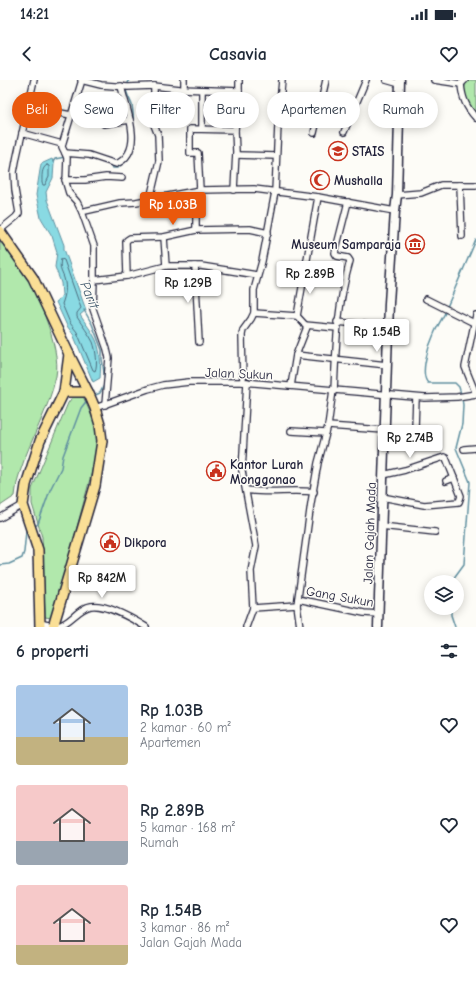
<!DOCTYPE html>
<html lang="id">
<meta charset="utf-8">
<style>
body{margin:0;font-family:"Comic Neue",sans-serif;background:#f6f6f7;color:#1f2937;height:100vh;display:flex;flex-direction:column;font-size:15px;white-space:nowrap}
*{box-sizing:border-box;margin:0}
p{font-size:13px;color:#747a83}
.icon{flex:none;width:22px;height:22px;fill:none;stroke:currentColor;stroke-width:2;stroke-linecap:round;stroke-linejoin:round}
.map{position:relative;height:547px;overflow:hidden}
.details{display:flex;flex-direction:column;background:#fff;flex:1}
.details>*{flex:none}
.top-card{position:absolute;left:12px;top:12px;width:452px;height:36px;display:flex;gap:8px}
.buttons{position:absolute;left:424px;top:495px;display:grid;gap:8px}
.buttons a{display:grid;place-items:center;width:40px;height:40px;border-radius:50%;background:#fff;box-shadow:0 2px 10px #0003;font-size:20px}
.price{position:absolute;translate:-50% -34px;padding:0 9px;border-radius:4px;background:#fff;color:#222;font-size:13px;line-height:26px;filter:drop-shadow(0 1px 2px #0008)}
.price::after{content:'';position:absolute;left:50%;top:24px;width:12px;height:9px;margin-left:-6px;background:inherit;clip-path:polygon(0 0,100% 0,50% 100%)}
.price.selected{background:#ea580c;color:#fff}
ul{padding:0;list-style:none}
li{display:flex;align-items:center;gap:12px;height:100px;padding:0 16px}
li span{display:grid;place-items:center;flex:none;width:112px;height:80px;border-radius:4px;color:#555}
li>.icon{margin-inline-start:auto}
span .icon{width:48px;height:48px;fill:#fffc;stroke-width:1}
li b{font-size:17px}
h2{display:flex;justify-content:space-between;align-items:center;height:48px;padding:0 16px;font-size:17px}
.tag{padding:0 14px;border-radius:18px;background:#fff;box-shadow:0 2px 10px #0003;font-size:14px;line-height:36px}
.tag.selected{background:#ea580c;color:#fff}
.status{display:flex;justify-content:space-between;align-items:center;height:28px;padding:0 20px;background:#fff;direction:ltr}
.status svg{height:11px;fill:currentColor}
header{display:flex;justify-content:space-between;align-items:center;height:52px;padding:0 16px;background:#fff;font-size:18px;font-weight:800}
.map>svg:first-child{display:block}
.green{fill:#b1e8ac;stroke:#6a8574}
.water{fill:#89dae3;stroke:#6090a0}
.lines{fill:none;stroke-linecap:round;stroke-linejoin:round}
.shore{stroke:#4b6c7e;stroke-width:1}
.stream{stroke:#6090a0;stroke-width:1.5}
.minor-casing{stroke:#22223b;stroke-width:8}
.secondary-casing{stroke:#22223b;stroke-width:11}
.trunk-casing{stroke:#22223b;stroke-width:12}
.minor{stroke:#fdfcf7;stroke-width:5.5}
.secondary{stroke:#fdfcf7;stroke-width:8}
.trunk{stroke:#fadf96;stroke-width:9}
.labels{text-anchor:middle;stroke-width:3;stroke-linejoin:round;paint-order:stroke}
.poi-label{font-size:13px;font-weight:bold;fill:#22223b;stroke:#fdfcf7;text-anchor:start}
.street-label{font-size:13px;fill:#22223b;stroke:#fdfcf7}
.water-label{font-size:14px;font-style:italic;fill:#41596d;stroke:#fdfcf7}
</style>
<div class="status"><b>14:21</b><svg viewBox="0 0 49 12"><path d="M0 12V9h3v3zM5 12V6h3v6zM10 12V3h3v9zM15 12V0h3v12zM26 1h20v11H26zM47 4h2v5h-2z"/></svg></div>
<header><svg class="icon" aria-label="back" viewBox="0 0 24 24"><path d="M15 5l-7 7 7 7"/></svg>Casavia<svg class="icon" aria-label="heart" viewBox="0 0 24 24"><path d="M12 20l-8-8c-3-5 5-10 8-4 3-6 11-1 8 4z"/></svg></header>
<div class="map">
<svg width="476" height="547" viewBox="0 0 476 547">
<rect width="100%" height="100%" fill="#fdfcf7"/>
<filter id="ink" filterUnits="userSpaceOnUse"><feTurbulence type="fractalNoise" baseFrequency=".025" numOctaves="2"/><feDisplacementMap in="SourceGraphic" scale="8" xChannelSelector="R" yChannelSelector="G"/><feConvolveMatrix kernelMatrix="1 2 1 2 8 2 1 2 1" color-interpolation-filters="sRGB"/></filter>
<g filter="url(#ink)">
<!-- green -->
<g class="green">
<path d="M468,0H476V35C468,24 459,13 468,0Z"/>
<path d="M0,159C6,166 14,174 19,182C34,207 62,267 56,296C49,329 30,360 20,392C17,400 16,408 15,416L0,426Z"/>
<path d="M82,314L97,348L98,369L63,499L51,538L45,537L42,457L32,424V409L68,323L74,315Z"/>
</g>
<!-- water -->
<path class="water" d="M52,79L54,84L53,98L46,112L47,120L64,165V169L86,230L80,235C85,243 92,251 96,260C101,271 101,287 100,298L93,302L73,254L67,246L56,222L59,220L62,215L61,203L55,187L57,172L52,156L41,138L36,115L41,84Z"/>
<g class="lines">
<!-- shore -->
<g class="shore">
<path d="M47,85L49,86V97L45,105H43L42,103C42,97 41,88 47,85Z"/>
<path d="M61,179L64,180L81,228L77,233V237C82,245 89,254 93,262C96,270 98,285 95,291L93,290L77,252L70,243L62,224C65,216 67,208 64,198C61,190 59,189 61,179Z"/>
</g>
<!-- stream -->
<g class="stream">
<path d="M129,0C122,8 129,17 132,25C133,31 134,38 133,45"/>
<path d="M53,82L55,79L65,77"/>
<path d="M107,83L113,88H118L121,84"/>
<path d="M447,227L476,160"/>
<path d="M84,230L92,244L102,270V279L105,300"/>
<path d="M446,231C442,239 437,246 434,254C429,265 419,294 428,303H455L459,307L461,314"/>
<path d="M93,316L100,313L104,305"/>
<path d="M34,447L38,444L50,410L61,388L63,376L81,328L88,319"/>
<path d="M0,485L9,484L22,478L24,472L26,451H27"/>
<path d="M453,502V499L464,484L470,402L456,368L462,344L463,325L462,318"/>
<path d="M451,528V535L455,547"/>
</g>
<defs>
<g id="minor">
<path d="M81,0L101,5L128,7L154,6L180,9L239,11"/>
<path d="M386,0L400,4"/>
<path d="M434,0L461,4"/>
<path d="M465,0L461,4C462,18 466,27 476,38"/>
<path d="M184,9V0"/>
<path d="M202,10V49"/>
<path d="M29,25L50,31L71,35"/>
<path d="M104,44L130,40"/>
<path d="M344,52L366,0"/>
<path d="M22,53L62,64"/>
<path d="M314,53L326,0"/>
<path d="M65,73L62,67L63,62L82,0"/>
<path d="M236,75L276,76"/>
<path d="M65,100H85L106,97L122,98"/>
<path d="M460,105L462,156"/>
<path d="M200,110L198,73H190V49L235,50"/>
<path d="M234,110L236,72L235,50L239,11V0"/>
<path d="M196,111V150"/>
<path d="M397,115L421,113L441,105H476"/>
<path d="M150,119L159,81L158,55L154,45V6"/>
<path d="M82,132L77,122L69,113L66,103L67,78L65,73L89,75L116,84C146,71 126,29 121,6"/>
<path d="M0,150L16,137L19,133L15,110L14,92L17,76L34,0"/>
<path d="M164,157L166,186"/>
<path d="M195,186L199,262"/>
<path d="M127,196L126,162L127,160L130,158L164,157L196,150L250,149L268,153"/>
<path d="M94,200V166L82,132L85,131L120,123L136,122L200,110L254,109L318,117L395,131"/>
<path d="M426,219L474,243"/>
<path d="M254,233L297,236"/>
<path d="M476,235L465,287L476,314"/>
<path d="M337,242L388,247"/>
<path d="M305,245L337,248"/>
<path d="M296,275L387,285"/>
<path d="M243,302L242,255L243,250L251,239L254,233V210L262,181L275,112L278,45L282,0"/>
<path d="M291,306L296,275L307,247L297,236L318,117"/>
<path d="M334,311C336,265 337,226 350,181L348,178L337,176L335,173L348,122"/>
<path d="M105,325L109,278L107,269L93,229L94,200L127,196L166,186H201L257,195"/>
<path d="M95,328L148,309L163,305L189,302H243L425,318L457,317L476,314"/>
<path d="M328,346L384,350H413L415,348L416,318"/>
<path d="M291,351L326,353"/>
<path d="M464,369L476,368"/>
<path d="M383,395L405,390L444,377L446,378L454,398"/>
<path d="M246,410C269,414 291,409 314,412"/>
<path d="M382,417L424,425L459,422L461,416L454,398L446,401"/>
<path d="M0,438L23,425"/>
<path d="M381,446L435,452"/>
<path d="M298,519L364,533L378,534"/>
<path d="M297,525L300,547"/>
<path d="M253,528L297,525L311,423L318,383L328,346L333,310"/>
<path d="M40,543C45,544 53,547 58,546C71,543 78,528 91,526C106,524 133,539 146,547"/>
<path d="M246,547L253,528L251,491L256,466L242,391L247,302"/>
</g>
<path id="secondary" d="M378,547L389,223L395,131L397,115L400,0"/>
<g id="trunk">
<path d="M0,151L33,198L69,274L89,314L95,328L100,345L102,361L95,406L53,547"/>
<path d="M64,312H88"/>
<path d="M40,547L38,470L23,425L26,405L40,361L64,312L69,274"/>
</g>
</defs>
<!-- minor casing -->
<use href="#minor" class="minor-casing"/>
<!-- secondary casing -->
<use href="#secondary" class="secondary-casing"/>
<!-- trunk casing -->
<use href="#trunk" class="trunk-casing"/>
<!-- minor -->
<use href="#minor" class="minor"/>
<!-- secondary -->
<use href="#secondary" class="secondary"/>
<!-- trunk -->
<use href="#trunk" class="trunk"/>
</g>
</g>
<!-- icons -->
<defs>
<symbol id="university-ring" viewBox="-11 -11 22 22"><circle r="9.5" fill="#fdfcf7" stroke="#c8321e" stroke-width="1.5"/><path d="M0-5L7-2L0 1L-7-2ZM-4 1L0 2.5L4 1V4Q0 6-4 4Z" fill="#c8321e"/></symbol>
<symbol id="mosque-ring" viewBox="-11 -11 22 22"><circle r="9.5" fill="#fdfcf7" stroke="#c8321e" stroke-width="1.5"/><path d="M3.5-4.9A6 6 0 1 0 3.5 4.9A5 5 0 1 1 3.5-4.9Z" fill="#c8321e"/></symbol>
<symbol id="museum-ring" viewBox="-11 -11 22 22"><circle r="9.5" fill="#fdfcf7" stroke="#c8321e" stroke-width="1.5"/><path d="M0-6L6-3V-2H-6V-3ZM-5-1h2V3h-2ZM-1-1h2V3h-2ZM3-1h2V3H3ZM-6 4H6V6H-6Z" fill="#c8321e"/></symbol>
<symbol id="civic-ring" viewBox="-11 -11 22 22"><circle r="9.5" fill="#fdfcf7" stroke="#c8321e" stroke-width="1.5"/><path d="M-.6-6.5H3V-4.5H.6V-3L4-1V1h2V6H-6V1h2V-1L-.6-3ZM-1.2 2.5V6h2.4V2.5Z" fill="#c8321e"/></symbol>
</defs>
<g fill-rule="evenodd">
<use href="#university-ring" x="327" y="60" width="22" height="22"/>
<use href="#mosque-ring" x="309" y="89" width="22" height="22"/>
<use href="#museum-ring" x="404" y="153" width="22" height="22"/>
<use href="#civic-ring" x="205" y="380" width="22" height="22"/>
<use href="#civic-ring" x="99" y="451" width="22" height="22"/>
</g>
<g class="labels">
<!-- poi labels -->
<g class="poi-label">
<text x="352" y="76">STAIS</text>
<text x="334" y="105">Mushalla</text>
<text x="401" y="169" text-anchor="end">Museum Samparaja</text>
<text x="230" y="389">Kantor Lurah<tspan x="230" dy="15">Monggonao</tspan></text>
<text x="124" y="467">Dikpora</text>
</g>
<!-- street labels -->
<g class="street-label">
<text transform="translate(239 293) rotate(2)" y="5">Jalan Sukun</text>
<text transform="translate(369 453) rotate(-88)" y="5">Jalan Gajah Mada</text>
<text transform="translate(340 516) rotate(10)" y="5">Gang Sukun</text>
</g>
<!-- water labels -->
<g class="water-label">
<text transform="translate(90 215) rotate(67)" y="5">Parit</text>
</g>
</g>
</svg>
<div class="buttons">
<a><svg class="icon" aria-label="layers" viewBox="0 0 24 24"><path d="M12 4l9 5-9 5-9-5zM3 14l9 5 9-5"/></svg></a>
</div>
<b class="price selected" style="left:173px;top:146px">Rp 1.03B</b>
<b class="price" style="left:310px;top:215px">Rp 2.89B</b>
<b class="price" style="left:188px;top:224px">Rp 1.29B</b>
<b class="price" style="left:377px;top:273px">Rp 1.54B</b>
<b class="price" style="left:410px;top:379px">Rp 2.74B</b>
<b class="price" style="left:102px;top:519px">Rp 842M</b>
<div class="top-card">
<a class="tag selected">Beli</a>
<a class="tag">Sewa</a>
<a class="tag">Filter</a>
<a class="tag">Baru</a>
<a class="tag">Apartemen</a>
<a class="tag">Rumah</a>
</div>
</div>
<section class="details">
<h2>6 properti<svg class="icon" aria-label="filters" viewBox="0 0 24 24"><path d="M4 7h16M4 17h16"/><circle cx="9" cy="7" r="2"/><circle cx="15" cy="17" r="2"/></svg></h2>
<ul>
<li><span style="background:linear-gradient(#a9c7e8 65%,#c2b280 0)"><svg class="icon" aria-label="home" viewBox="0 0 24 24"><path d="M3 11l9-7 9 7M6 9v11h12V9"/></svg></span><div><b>Rp 1.03B</b><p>2 kamar · 60 m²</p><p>Apartemen</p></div><svg class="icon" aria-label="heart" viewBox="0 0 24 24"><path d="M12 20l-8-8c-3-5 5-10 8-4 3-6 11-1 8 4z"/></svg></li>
<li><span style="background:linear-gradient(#f6c9c9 70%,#9aa5b1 0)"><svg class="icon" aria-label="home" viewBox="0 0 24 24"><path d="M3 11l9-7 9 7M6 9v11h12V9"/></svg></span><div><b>Rp 2.89B</b><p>5 kamar · 168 m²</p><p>Rumah</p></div><svg class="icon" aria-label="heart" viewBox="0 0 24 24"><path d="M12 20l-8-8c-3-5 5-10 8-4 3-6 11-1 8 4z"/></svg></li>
<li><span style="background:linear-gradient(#f6c9c9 75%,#c2b280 0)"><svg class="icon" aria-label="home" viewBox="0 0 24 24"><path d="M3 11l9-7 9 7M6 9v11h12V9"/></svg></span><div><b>Rp 1.54B</b><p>3 kamar · 86 m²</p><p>Jalan Gajah Mada</p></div><svg class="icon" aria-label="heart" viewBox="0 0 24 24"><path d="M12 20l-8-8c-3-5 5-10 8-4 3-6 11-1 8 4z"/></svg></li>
</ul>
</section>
